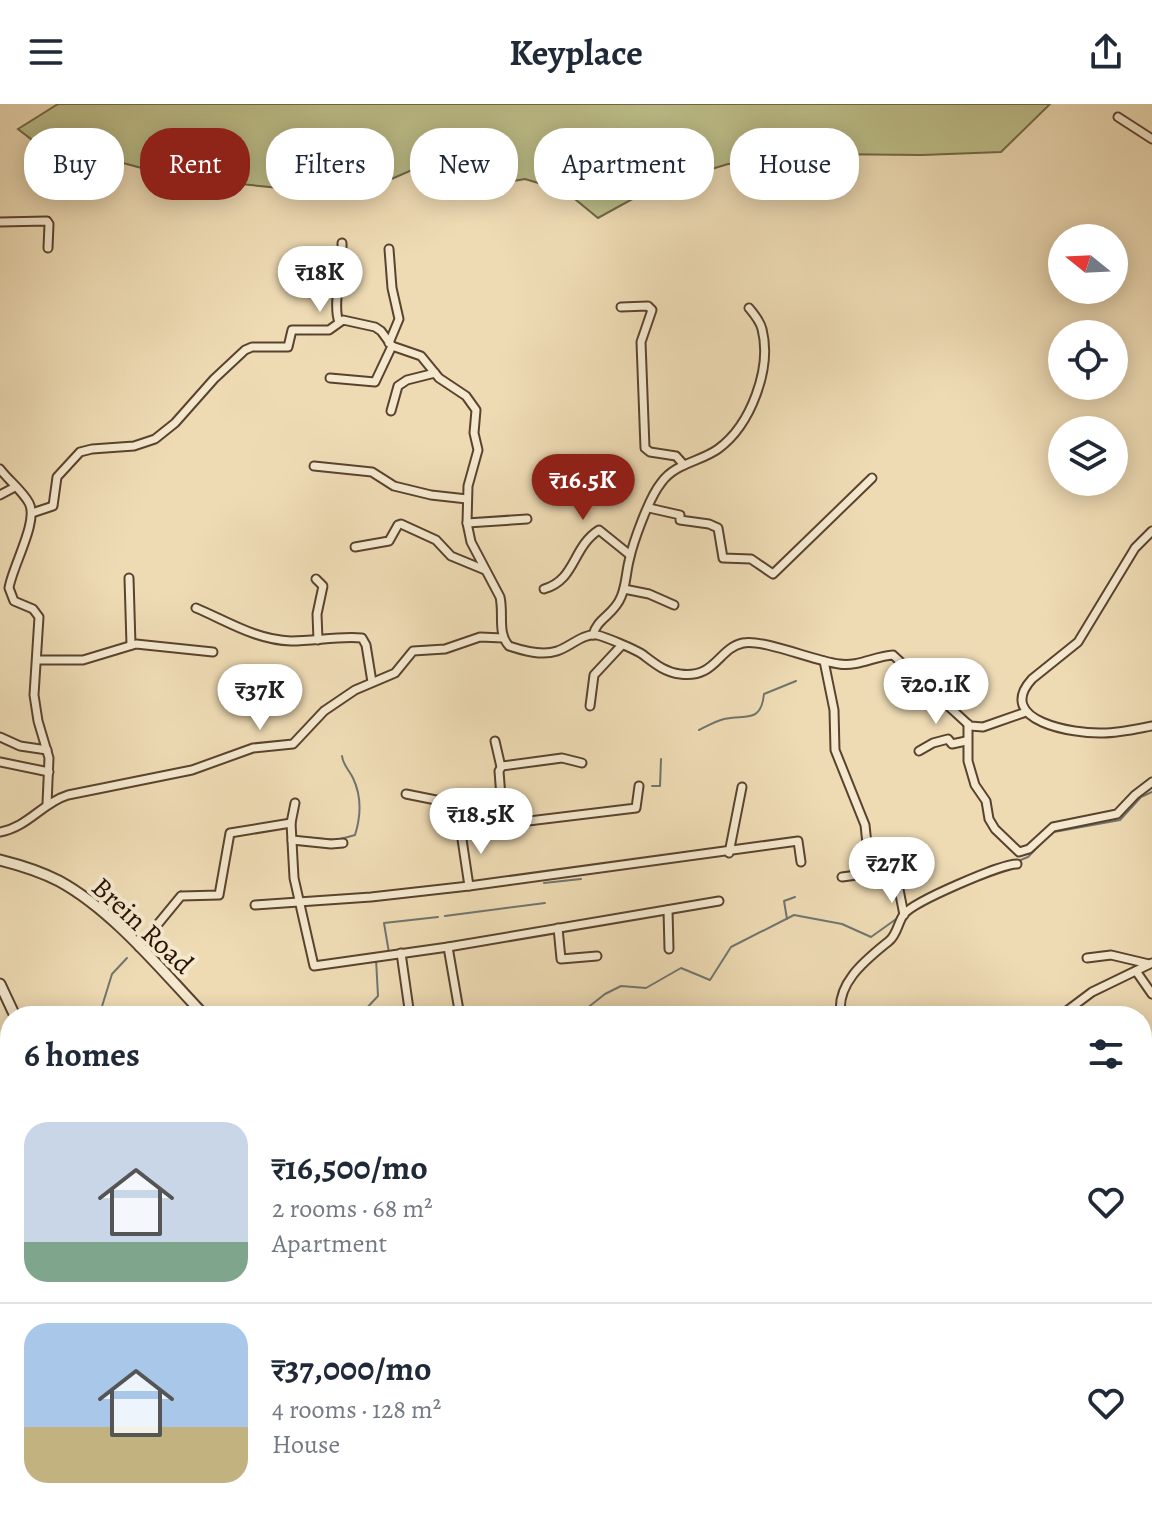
<!DOCTYPE html>
<meta charset="utf-8">
<style>
body{margin:0;font-family:Alegreya,serif;background:#f2f2f3;color:#1f2937;height:100vh;display:flex;flex-direction:column;font-size:30px;white-space:nowrap}
*{box-sizing:border-box;margin:0}
p{font-size:26px;color:#747a83}
.icon{flex:none;width:44px;height:44px;fill:none;stroke:currentColor;stroke-width:2;stroke-linecap:round;stroke-linejoin:round}
.map{position:relative;flex:1;overflow:hidden}
.panel{position:absolute;left:0px;top:902px;width:1152px;height:512px;display:flex;flex-direction:column;background:#fff;border-radius:32px 32px 0 0;box-shadow:0 4px 20px #0003}
.panel>*{flex:none}
.guide{position:absolute;left:24px;top:24px;width:1104px;height:72px;display:flex;gap:16px}
.needle{width:52px;rotate:288deg}
.fabs{position:absolute;left:1048px;top:120px;display:grid;gap:16px}
.fabs a{display:grid;place-items:center;width:80px;height:80px;border-radius:50%;background:#fff;box-shadow:0 4px 20px #0003;font-size:40px}
.price{position:absolute;translate:-50% -68px;padding:0 18px;border-radius:28px;background:#fff;color:#222;font-size:26px;line-height:52px;filter:drop-shadow(0 2px 4px #0008)}
.price::after{content:'';position:absolute;left:50%;top:48px;width:24px;height:18px;margin-left:-12px;background:inherit;clip-path:polygon(0 0,100% 0,50% 100%)}
.price.active{background:#8f2418;color:#fff}
ul{padding:0;list-style:none}
li{display:flex;align-items:center;gap:24px;height:200px;padding:0 24px}
li+li{border-top:2px solid #e0e1e3}
li span{display:grid;place-items:center;flex:none;width:224px;height:160px;border-radius:24px;color:#555}
li>.icon{margin-inline-start:auto}
span .icon{width:96px;height:96px;fill:#fffc;stroke-width:1}
li b{font-size:34px}
h2{display:flex;justify-content:space-between;align-items:center;height:96px;padding:0 24px;font-size:34px}
.pill{padding:0 28px;border-radius:32px;background:#fff;box-shadow:0 4px 20px #0003;font-size:28px;line-height:72px}
.pill.active{background:#8f2418;color:#fff}
header{display:flex;justify-content:space-between;align-items:center;height:104px;padding:0 24px;background:#fff;font-size:36px;font-weight:600}
.map>svg:first-child{display:block}
.green{fill:#bdbf8a;stroke:#726846;stroke-width:2}
.lines{fill:none;stroke-linecap:round;stroke-linejoin:round}
.stream{stroke:#6f756f;stroke-width:2}
.minor-casing{stroke:#5a432e;stroke-width:11}
.tertiary-casing{stroke:#5a432e;stroke-width:13}
.minor{stroke:#f4e8ce;stroke-width:7}
.tertiary{stroke:#f4e8ce;stroke-width:9}
.labels{text-anchor:middle;stroke-width:8;stroke-linejoin:round;paint-order:stroke}
.street-label{font-size:28px;fill:#281002;stroke:#f4e8ce}
</style>
<header><svg class="icon" aria-label="menu" viewBox="0 0 24 24"><path d="M4 6h16M4 12h16M4 18h16"/></svg>Keyplace<svg class="icon" aria-label="share" viewBox="0 0 24 24"><path d="M12 15V3M7 8l5-5 5 5M5 13v7h14v-7"/></svg></header>
<div class="map">
<svg width="1152" height="1414" viewBox="0 0 1152 1414">
<rect width="100%" height="100%" fill="#eedbb4"/>
<filter id="stains"><feTurbulence type="fractalNoise" baseFrequency=".0025" numOctaves="4"/><feColorMatrix values="0 0 0 0 .2 0 0 0 0 .09 0 0 0 0 .02 0 0 0 .5 -.17"/></filter>
<radialGradient id="worn" r=".72"><stop offset=".6" stop-color="#630" stop-opacity="0"/><stop offset="1" stop-color="#630" stop-opacity=".3"/></radialGradient>
<!-- green -->
<path class="green" d="M58,0H1050L1001,48L922,51L819,50L768,59L728,60L656,82L598,114L565,87L525,75L466,85L421,62L380,80L361,92L179,74L108,55L40,42L18,25Z"/>
<g class="lines">
<!-- stream -->
<g class="stream">
<path d="M699,626C707,622 716,617 724,615C745,610 761,620 764,590L796,577"/>
<path d="M652,682H660L661,655"/>
<path d="M1054,728L1120,716L1141,693L1152,688"/>
<path d="M301,733L337,736L355,731C361,712 362,693 353,674C349,666 343,661 342,652"/>
<path d="M1018,757L1028,753L1049,731"/>
<path d="M980,768L991,762L1011,757"/>
<path d="M544,779L581,775"/>
<path d="M943,783L966,773"/>
<path d="M174,795L181,787"/>
<path d="M915,798L934,788"/>
<path d="M445,812L545,799"/>
<path d="M787,815L784,797L795,793"/>
<path d="M389,849L384,819L438,813"/>
<path d="M364,907L378,892L376,855"/>
<path d="M99,912L112,870L127,854"/>
<path d="M224,912H230"/>
<path d="M349,912L360,903L369,912"/>
<path d="M577,912L605,890L621,882L646,884L681,864L710,876L731,843L794,811L842,820L871,833L899,813"/>
<path d="M0,938L10,937"/>
</g>
<defs>
<g id="minor">
<path d="M1118,13L1152,35"/>
<path d="M0,118L47,117L49,120L48,144"/>
<path d="M296,167L331,161L342,163"/>
<path d="M621,203L648,202L652,206L641,238L645,344L650,348L676,352L684,361"/>
<path d="M339,218C332,201 343,161 342,139"/>
<path d="M389,239L399,215L392,184L389,145"/>
<path d="M330,274L375,278L392,242"/>
<path d="M391,307L398,282L407,276L435,269"/>
<path d="M314,362L372,368L394,382L431,391L467,395"/>
<path d="M0,365C9,377 22,386 29,399C39,417 12,463 9,484L14,497L33,505L39,513L34,591L38,617L49,654L47,700"/>
<path d="M0,391L15,383"/>
<path d="M649,404L680,411V416L709,420L718,424L723,454L751,455L773,470L872,374"/>
<path d="M32,409L53,402L57,373L80,348L92,345L134,342L155,335L175,319L214,275L245,246L252,243H288L292,226H329L343,216L375,223L381,227L392,242L421,252L439,274L466,292L476,306L474,329L478,346L468,382L467,419L471,438L500,493C504,510 497,529 509,542C524,547 542,552 557,547C570,543 583,529 597,531C606,533 634,545 642,550C654,559 664,568 680,570C716,575 718,544 743,539C764,535 814,557 839,560C858,563 875,552 893,551L970,622L983,623L1026,608"/>
<path d="M467,419L527,415"/>
<path d="M1152,427L1135,444L1078,538L1032,575C994,617 1074,630 1103,629C1119,629 1136,625 1152,622"/>
<path d="M355,443L389,437L398,421L401,420L436,436L451,452L485,466"/>
<path d="M129,474L131,541"/>
<path d="M316,475L323,482L317,510L318,536"/>
<path d="M544,485C576,476 572,443 599,426L630,451"/>
<path d="M624,485L649,490L674,501"/>
<path d="M196,504C227,517 256,536 291,537C315,537 338,532 362,534L366,541L372,578"/>
<path d="M593,531C597,514 614,511 621,493C626,482 626,469 629,457C633,438 649,394 661,379C675,359 700,358 718,345C751,321 772,264 762,225C760,217 754,210 749,204"/>
<path d="M37,556H83L136,540L213,548"/>
<path d="M824,557L834,606L835,646L865,721L867,740L864,766L857,771L842,773"/>
<path d="M590,602L594,571L621,542"/>
<path d="M968,620V657L975,681L986,697L989,715L995,725L1019,748L1029,745L1053,723L1117,710L1135,691L1152,678"/>
<path d="M0,633L20,642L47,646"/>
<path d="M495,637L501,663"/>
<path d="M919,647L933,639L948,635L952,640L966,637"/>
<path d="M0,658L49,668"/>
<path d="M406,690L451,699L457,702L469,782"/>
<path d="M295,699L291,719L294,774L314,862L448,843L719,797"/>
<path d="M503,719L499,667L502,662L562,654L582,659"/>
<path d="M462,725L636,704L639,682"/>
<path d="M0,728C28,723 42,699 68,691L192,666L253,644L293,640L324,607L355,586L395,569L413,547L445,545L480,533L503,534"/>
<path d="M292,736L331,740L343,739"/>
<path d="M867,742L884,745L892,750L904,811"/>
<path d="M729,749L742,683"/>
<path d="M255,801L371,793L469,782L798,737L801,758"/>
<path d="M668,806L669,845"/>
<path d="M558,824L561,855L597,852"/>
<path d="M139,843L181,792L219,791L230,729L291,719"/>
<path d="M448,843L460,912"/>
<path d="M401,849L410,912"/>
<path d="M1087,854L1111,851L1149,860"/>
<path d="M1136,867L1152,890"/>
<path d="M841,912C835,879 867,855 889,837C897,831 898,818 904,810C915,797 1001,760 1017,760"/>
<path d="M1060,912L1092,888L1152,859"/>
<path d="M0,955L10,958"/>
<path d="M0,1033L10,1035"/>
<path d="M1142,1048L1152,1040"/>
<path d="M1142,1220L1152,1221"/>
<path d="M288,1404L290,1414"/>
<path d="M338,1414L344,1404"/>
<path d="M403,1414L410,1404"/>
</g>
<g id="tertiary">
<path d="M0,756C20,761 40,767 59,777C114,807 162,867 205,912"/>
<path d="M0,880L15,912"/>
<path d="M236,1404L240,1414"/>
<path d="M460,1404L468,1414"/>
</g>
</defs>
<!-- minor casing -->
<use href="#minor" class="minor-casing"/>
<!-- tertiary casing -->
<use href="#tertiary" class="tertiary-casing"/>
<!-- minor -->
<use href="#minor" class="minor"/>
<!-- tertiary -->
<use href="#tertiary" class="tertiary"/>
</g>
<g class="labels">
<!-- street labels -->
<g class="street-label">
<text transform="translate(143 821) rotate(43)" y="10">Brein Road</text>
</g>
</g>
<rect width="100%" height="100%" filter="url(#stains)"/>
<rect width="100%" height="100%" fill="url(#worn)"/>
</svg>
<div class="fabs">
<a><svg class="needle" viewBox="-14 -14 28 28"><path d="M0-13l5 13h-10z" fill="#e53935"/><path d="M0 13l5-13h-10z" fill="#747a83"/></svg></a>
<a><svg class="icon" aria-label="locate" viewBox="0 0 24 24"><circle cx="12" cy="12" r="6"/><path d="M12 2v4M12 18v4M2 12h4M18 12h4"/></svg></a>
<a><svg class="icon" aria-label="layers" viewBox="0 0 24 24"><path d="M12 4l9 5-9 5-9-5zM3 14l9 5 9-5"/></svg></a>
</div>
<b class="price" style="left:320px;top:210px">₹18K</b>
<b class="price active" style="left:583px;top:418px">₹16.5K</b>
<b class="price" style="left:936px;top:622px">₹20.1K</b>
<b class="price" style="left:260px;top:628px">₹37K</b>
<b class="price" style="left:481px;top:752px">₹18.5K</b>
<b class="price" style="left:892px;top:801px">₹27K</b>
<div class="guide">
<a class="pill">Buy</a>
<a class="pill active">Rent</a>
<a class="pill">Filters</a>
<a class="pill">New</a>
<a class="pill">Apartment</a>
<a class="pill">House</a>
</div>
<section class="panel">
<h2>6 homes<svg class="icon" aria-label="filters" viewBox="0 0 24 24"><path d="M4 7h16M4 17h16"/><circle cx="9" cy="7" r="2"/><circle cx="15" cy="17" r="2"/></svg></h2>
<ul>
<li><span style="background:linear-gradient(#c9d6e8 75%,#7fa58c 0)"><svg class="icon" aria-label="home" viewBox="0 0 24 24"><path d="M3 11l9-7 9 7M6 9v11h12V9"/></svg></span><div><b>₹16,500/mo</b><p>2 rooms · 68 m²</p><p>Apartment</p></div><svg class="icon" aria-label="heart" viewBox="0 0 24 24"><path d="M12 20l-8-8c-3-5 5-10 8-4 3-6 11-1 8 4z"/></svg></li>
<li><span style="background:linear-gradient(#a9c7e8 65%,#c2b280 0)"><svg class="icon" aria-label="home" viewBox="0 0 24 24"><path d="M3 11l9-7 9 7M6 9v11h12V9"/></svg></span><div><b>₹37,000/mo</b><p>4 rooms · 128 m²</p><p>House</p></div><svg class="icon" aria-label="heart" viewBox="0 0 24 24"><path d="M12 20l-8-8c-3-5 5-10 8-4 3-6 11-1 8 4z"/></svg></li>
</ul>
</section>
</div>
